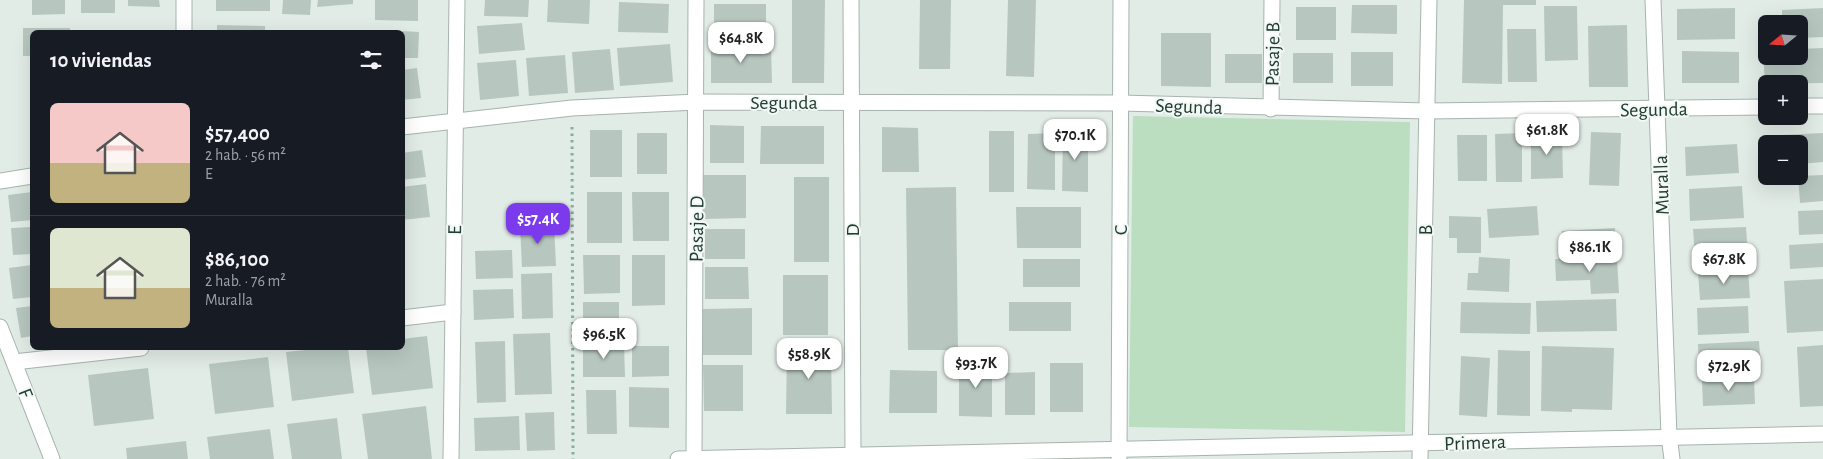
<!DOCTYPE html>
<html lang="es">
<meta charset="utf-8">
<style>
body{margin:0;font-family:"Alegreya Sans",sans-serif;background:#242831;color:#f1f3f6;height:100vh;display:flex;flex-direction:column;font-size:19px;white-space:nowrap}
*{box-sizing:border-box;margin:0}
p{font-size:16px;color:#9ea1a6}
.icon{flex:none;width:28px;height:28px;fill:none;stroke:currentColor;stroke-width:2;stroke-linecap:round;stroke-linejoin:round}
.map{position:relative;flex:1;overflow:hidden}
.sheet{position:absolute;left:30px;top:30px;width:375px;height:320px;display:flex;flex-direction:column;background:#171b24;border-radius:8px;box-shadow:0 5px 20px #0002}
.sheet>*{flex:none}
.needle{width:32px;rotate:252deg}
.fabs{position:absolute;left:1758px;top:15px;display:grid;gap:10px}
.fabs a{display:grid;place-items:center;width:50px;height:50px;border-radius:8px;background:#171b24;box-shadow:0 5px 20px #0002;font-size:25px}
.price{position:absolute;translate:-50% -42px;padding:0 11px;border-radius:10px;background:#fff;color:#222;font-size:16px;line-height:32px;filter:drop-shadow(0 1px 2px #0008)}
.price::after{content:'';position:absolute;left:50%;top:30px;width:15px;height:11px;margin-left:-8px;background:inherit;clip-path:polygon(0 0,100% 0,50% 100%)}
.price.active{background:#7c3aed;color:#fff}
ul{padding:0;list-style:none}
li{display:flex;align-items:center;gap:15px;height:125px;padding:0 20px}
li+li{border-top:1px solid #363941}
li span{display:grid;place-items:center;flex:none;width:140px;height:100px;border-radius:8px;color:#555}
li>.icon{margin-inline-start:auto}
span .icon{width:60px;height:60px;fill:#fffc;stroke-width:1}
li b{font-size:21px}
h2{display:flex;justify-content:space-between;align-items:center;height:60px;padding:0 20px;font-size:21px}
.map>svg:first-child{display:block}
.green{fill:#bbddc0}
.building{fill:#b7c7bf}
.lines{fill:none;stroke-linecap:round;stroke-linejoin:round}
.lane-casing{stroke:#a5b4ac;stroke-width:17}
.street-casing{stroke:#a5b4ac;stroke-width:17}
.path{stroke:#83af9b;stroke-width:3;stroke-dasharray:2.5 4;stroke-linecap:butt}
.lane{stroke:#fff;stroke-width:15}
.street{stroke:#fff;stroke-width:15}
.labels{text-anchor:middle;stroke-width:4;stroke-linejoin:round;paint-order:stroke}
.street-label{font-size:20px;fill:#223c32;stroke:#f2f8f5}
</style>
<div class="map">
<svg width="1823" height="459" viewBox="0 0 1823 459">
<rect width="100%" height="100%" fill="#e2ece6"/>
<!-- green -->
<path class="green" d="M1133,116L1410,122L1405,432L1129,427Z"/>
<!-- building -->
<g class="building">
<path d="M32,0H65V14L32,15Z"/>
<rect x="81" y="0" width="34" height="13"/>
<path d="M128,0H159L160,7L128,6Z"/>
<rect x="216" y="0" width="54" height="11"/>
<path d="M283,0H311L310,15L282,14Z"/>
<path d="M318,0H353V4L317,7Z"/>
<path d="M375,0H418V21L375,20Z"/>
<path d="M485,0H529L528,17L484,16Z"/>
<path d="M548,0H590L589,24L547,22Z"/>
<path d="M792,0H825L824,83H792Z"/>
<path d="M920,0H951L950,69H919Z"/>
<path d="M1008,0H1036L1034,77L1006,76Z"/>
<path d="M1464,0H1536V5H1503L1502,84L1462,83Z"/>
<path d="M619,2L669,4L668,33L618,32Z"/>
<rect x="714" y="4" width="52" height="29"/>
<path d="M1352,5H1397V34L1351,33Z"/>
<path d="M1544,6H1577L1578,60L1545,61Z"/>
<rect x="1296" y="7" width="40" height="33"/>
<path d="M1735,8V39L1677,40V9Z"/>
<path d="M1823,8V37L1799,38V24H1782V10Z"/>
<path d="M522,23L525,50L479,54L477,26Z"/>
<path d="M217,25L265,26V32H217Z"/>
<path d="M1627,25L1628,87H1589L1588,26Z"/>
<path d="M23,28H70V32H32V56H23Z"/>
<path d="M1507,29H1536L1537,82H1508Z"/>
<rect x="99" y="30" width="47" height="2"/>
<path d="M402,31L419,32L418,58H402Z"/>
<path d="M1161,33H1211V87L1161,86Z"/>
<path d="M670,44L673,82L620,86L617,48Z"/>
<path d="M711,45H771L772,83H711Z"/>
<path d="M1823,48V83L1765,84L1763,51H1766V56H1799V49Z"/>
<path d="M610,49L614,90L575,93L572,52Z"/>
<path d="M1682,51L1739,52V83H1682Z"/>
<rect x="1351" y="52" width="42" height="34"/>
<rect x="1293" y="53" width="40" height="30"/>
<rect x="1225" y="54" width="37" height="29"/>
<path d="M565,55L568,93L529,96L526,58Z"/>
<path d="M516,60L519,96L480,100L477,63Z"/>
<path d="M417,68L421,98L402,100V70Z"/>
<path d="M710,125L744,126V163H710Z"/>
<path d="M761,126H824V164H760Z"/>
<path d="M882,127L918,128L919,172H882Z"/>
<rect x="590" y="130" width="32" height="47"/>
<path d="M1063,130H1088V192L1062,191Z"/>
<rect x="989" y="131" width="25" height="61"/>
<path d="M1591,132L1621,133L1619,186L1589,185Z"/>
<rect x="637" y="133" width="30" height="41"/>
<path d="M1055,133V190L1027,189L1028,134Z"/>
<path d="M1522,133V182H1496L1495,134Z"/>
<path d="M1823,133V162L1799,164V144H1782L1781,135Z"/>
<path d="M1531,134H1562L1563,178L1531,179Z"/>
<path d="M1457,135H1487V181H1458Z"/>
<path d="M1737,144L1739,173L1686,176L1685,147Z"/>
<path d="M422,150L426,177L402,180V153Z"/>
<path d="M703,175H746V218L704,219Z"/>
<path d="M1823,175V201L1800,203L1798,176Z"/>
<rect x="794" y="177" width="35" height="85"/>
<path d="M426,184L430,217L402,220V187Z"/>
<path d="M1742,186L1744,218L1690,221L1689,189Z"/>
<path d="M956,187L958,350H908L906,188Z"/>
<path d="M32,192V220L11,222L8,195Z"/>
<rect x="587" y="192" width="35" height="51"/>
<path d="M632,192H669V241H633Z"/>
<path d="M1537,206L1539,235L1489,238L1487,209Z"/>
<path d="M1016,207H1081V248H1017Z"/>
<path d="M1823,210V234L1799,235L1798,211Z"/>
<path d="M1449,216L1481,217V253H1457V238H1449Z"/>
<path d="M554,223L556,266L522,267L520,225Z"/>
<path d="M32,227V254L13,255L11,228Z"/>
<path d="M1746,227L1748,256L1695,258L1693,229Z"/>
<path d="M1615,228L1616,254L1563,256L1562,231Z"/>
<rect x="705" y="229" width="40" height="30"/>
<path d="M1823,243V267L1790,269L1789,245Z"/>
<path d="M512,250L513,278L476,279L475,251Z"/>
<path d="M583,255H620V293L584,294Z"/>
<path d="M632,255H665V305L632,306Z"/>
<path d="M1479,257L1510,259L1509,292L1467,290L1468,273H1478Z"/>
<path d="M1617,258L1619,293L1591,294L1590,280L1556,281L1555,259Z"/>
<rect x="1023" y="259" width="57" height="28"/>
<path d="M32,265V297L13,299L9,268Z"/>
<path d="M705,267H748L749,299H705Z"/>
<path d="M1748,270L1750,298L1700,300L1698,273Z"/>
<path d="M552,273L553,318L522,319L521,274Z"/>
<rect x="783" y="275" width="45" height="60"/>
<path d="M1823,279V331L1787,333L1784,281Z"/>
<path d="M513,289L514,318L474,320L473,290Z"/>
<path d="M1616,299L1617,331L1537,332L1536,301Z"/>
<rect x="583" y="302" width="36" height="33"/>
<rect x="1009" y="302" width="62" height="29"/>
<path d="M1461,302L1531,303L1530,334L1460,333Z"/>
<path d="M32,306V336L21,338L16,308Z"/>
<path d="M1748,306L1749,333L1698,335L1697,308Z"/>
<path d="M752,308V355H702L703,309Z"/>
<path d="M550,333L552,394L515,395L513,334Z"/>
<path d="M427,336L433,388L372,395L366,348H402V339Z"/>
<path d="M505,341L506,402L477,403L475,342Z"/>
<path d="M1759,341L1761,370L1699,373L1698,344Z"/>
<path d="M583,343H624L625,377H583Z"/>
<path d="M1823,345V406L1800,407L1797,347Z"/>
<path d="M632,346H669V376L632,377Z"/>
<path d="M787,346L831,347L832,414H786Z"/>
<path d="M1542,346L1614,348L1612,410L1572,409V412L1541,411Z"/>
<path d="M325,348H348L354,393L292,401L286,352Z"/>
<path d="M1498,350L1530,351V416L1497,415Z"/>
<path d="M1461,356L1490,358L1487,417L1459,415Z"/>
<path d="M268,357L274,407L215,414L209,364Z"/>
<path d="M959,361L992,362V417L959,416Z"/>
<rect x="1050" y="363" width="33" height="49"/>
<path d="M703,365H743V411H704Z"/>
<path d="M148,368L154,419L94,426L88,375Z"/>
<path d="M890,370L937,371V413H889Z"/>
<path d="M1035,372V415H1005V373Z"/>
<path d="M1754,378L1755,404L1703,406L1702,381Z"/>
<path d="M629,387L669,388V428L629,427Z"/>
<path d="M586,390H616L617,434H587Z"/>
<path d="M426,406L432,459H368L362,414Z"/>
<path d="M554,412L555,450L527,451L525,413Z"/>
<path d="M519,416L520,450L475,451L474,418Z"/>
<path d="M337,418L342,459H292L287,424Z"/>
<path d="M270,429L274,459H210L207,437Z"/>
<path d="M186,441L188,459H127L126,448Z"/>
</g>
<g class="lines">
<defs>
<g id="lane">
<path d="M1271,109L1272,0"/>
<path d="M402,318L453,312"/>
<path d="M14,362L141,348"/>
<path d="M1669,436L1672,459"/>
</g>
<g id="street">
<path d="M851,0L853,459"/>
<path d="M1653,0L1669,436"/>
<path d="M184,32V0"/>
<path d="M1799,106H1823"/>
<path d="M402,127L572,108L697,102L1121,103L1427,111L1766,107"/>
<path d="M0,181L32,176"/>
<path d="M0,327L52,459"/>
<path d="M694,457L696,0"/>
<path d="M1119,458L1121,0"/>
<path d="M451,459L457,0"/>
<path d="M678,459L1823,434"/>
<path d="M1420,459L1429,0"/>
</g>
</defs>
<!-- lane casing -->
<use href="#lane" class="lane-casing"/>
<!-- street casing -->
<use href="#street" class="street-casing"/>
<!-- path -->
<path class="path" d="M572,127L573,459"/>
<!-- lane -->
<use href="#lane" class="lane"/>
<!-- street -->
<use href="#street" class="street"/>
</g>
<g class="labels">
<!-- street labels -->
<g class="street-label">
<text transform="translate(1272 54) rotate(-89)" y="7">Pasaje B</text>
<text x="784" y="109">Segunda</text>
<text transform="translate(1189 106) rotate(2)" y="7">Segunda</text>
<text transform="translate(1654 109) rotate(-1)" y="7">Segunda</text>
<text transform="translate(1661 185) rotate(-92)" y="7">Muralla</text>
<text transform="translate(696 229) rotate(-89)" y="7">Pasaje D</text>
<text transform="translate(454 230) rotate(-89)" y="7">E</text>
<text transform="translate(852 230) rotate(-90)" y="7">D</text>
<text transform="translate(1120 230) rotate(-90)" y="7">C</text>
<text transform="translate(1425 230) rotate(-89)" y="7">B</text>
<text transform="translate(26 393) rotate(68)" y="7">F</text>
<text transform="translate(1475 442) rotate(-2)" y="7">Primera</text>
</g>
</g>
</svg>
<div class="fabs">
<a><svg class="needle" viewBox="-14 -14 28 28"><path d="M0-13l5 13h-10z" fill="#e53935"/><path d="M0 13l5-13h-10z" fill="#9ea1a6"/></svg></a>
<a>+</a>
<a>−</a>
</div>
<b class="price" style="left:741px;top:64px">$64.8K</b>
<b class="price" style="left:1547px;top:156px">$61.8K</b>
<b class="price" style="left:1075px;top:161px">$70.1K</b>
<b class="price active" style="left:538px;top:245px">$57.4K</b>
<b class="price" style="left:1590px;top:273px">$86.1K</b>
<b class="price" style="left:1724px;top:285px">$67.8K</b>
<b class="price" style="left:604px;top:360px">$96.5K</b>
<b class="price" style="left:809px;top:380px">$58.9K</b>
<b class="price" style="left:976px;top:389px">$93.7K</b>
<b class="price" style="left:1729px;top:392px">$72.9K</b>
<section class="sheet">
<h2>10 viviendas<svg class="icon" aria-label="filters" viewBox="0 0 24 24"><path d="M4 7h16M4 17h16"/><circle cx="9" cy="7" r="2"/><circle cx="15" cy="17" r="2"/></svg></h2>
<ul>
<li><span style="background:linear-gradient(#f6c9c9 60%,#c2b280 0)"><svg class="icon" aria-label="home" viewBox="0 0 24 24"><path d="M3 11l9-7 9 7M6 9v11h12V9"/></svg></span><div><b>$57,400</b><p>2 hab. · 56 m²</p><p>E</p></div></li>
<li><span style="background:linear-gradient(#dfe7d0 60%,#c2b280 0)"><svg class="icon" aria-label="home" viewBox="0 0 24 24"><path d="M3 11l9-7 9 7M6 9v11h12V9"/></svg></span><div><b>$86,100</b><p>2 hab. · 76 m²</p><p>Muralla</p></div></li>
</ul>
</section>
</div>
